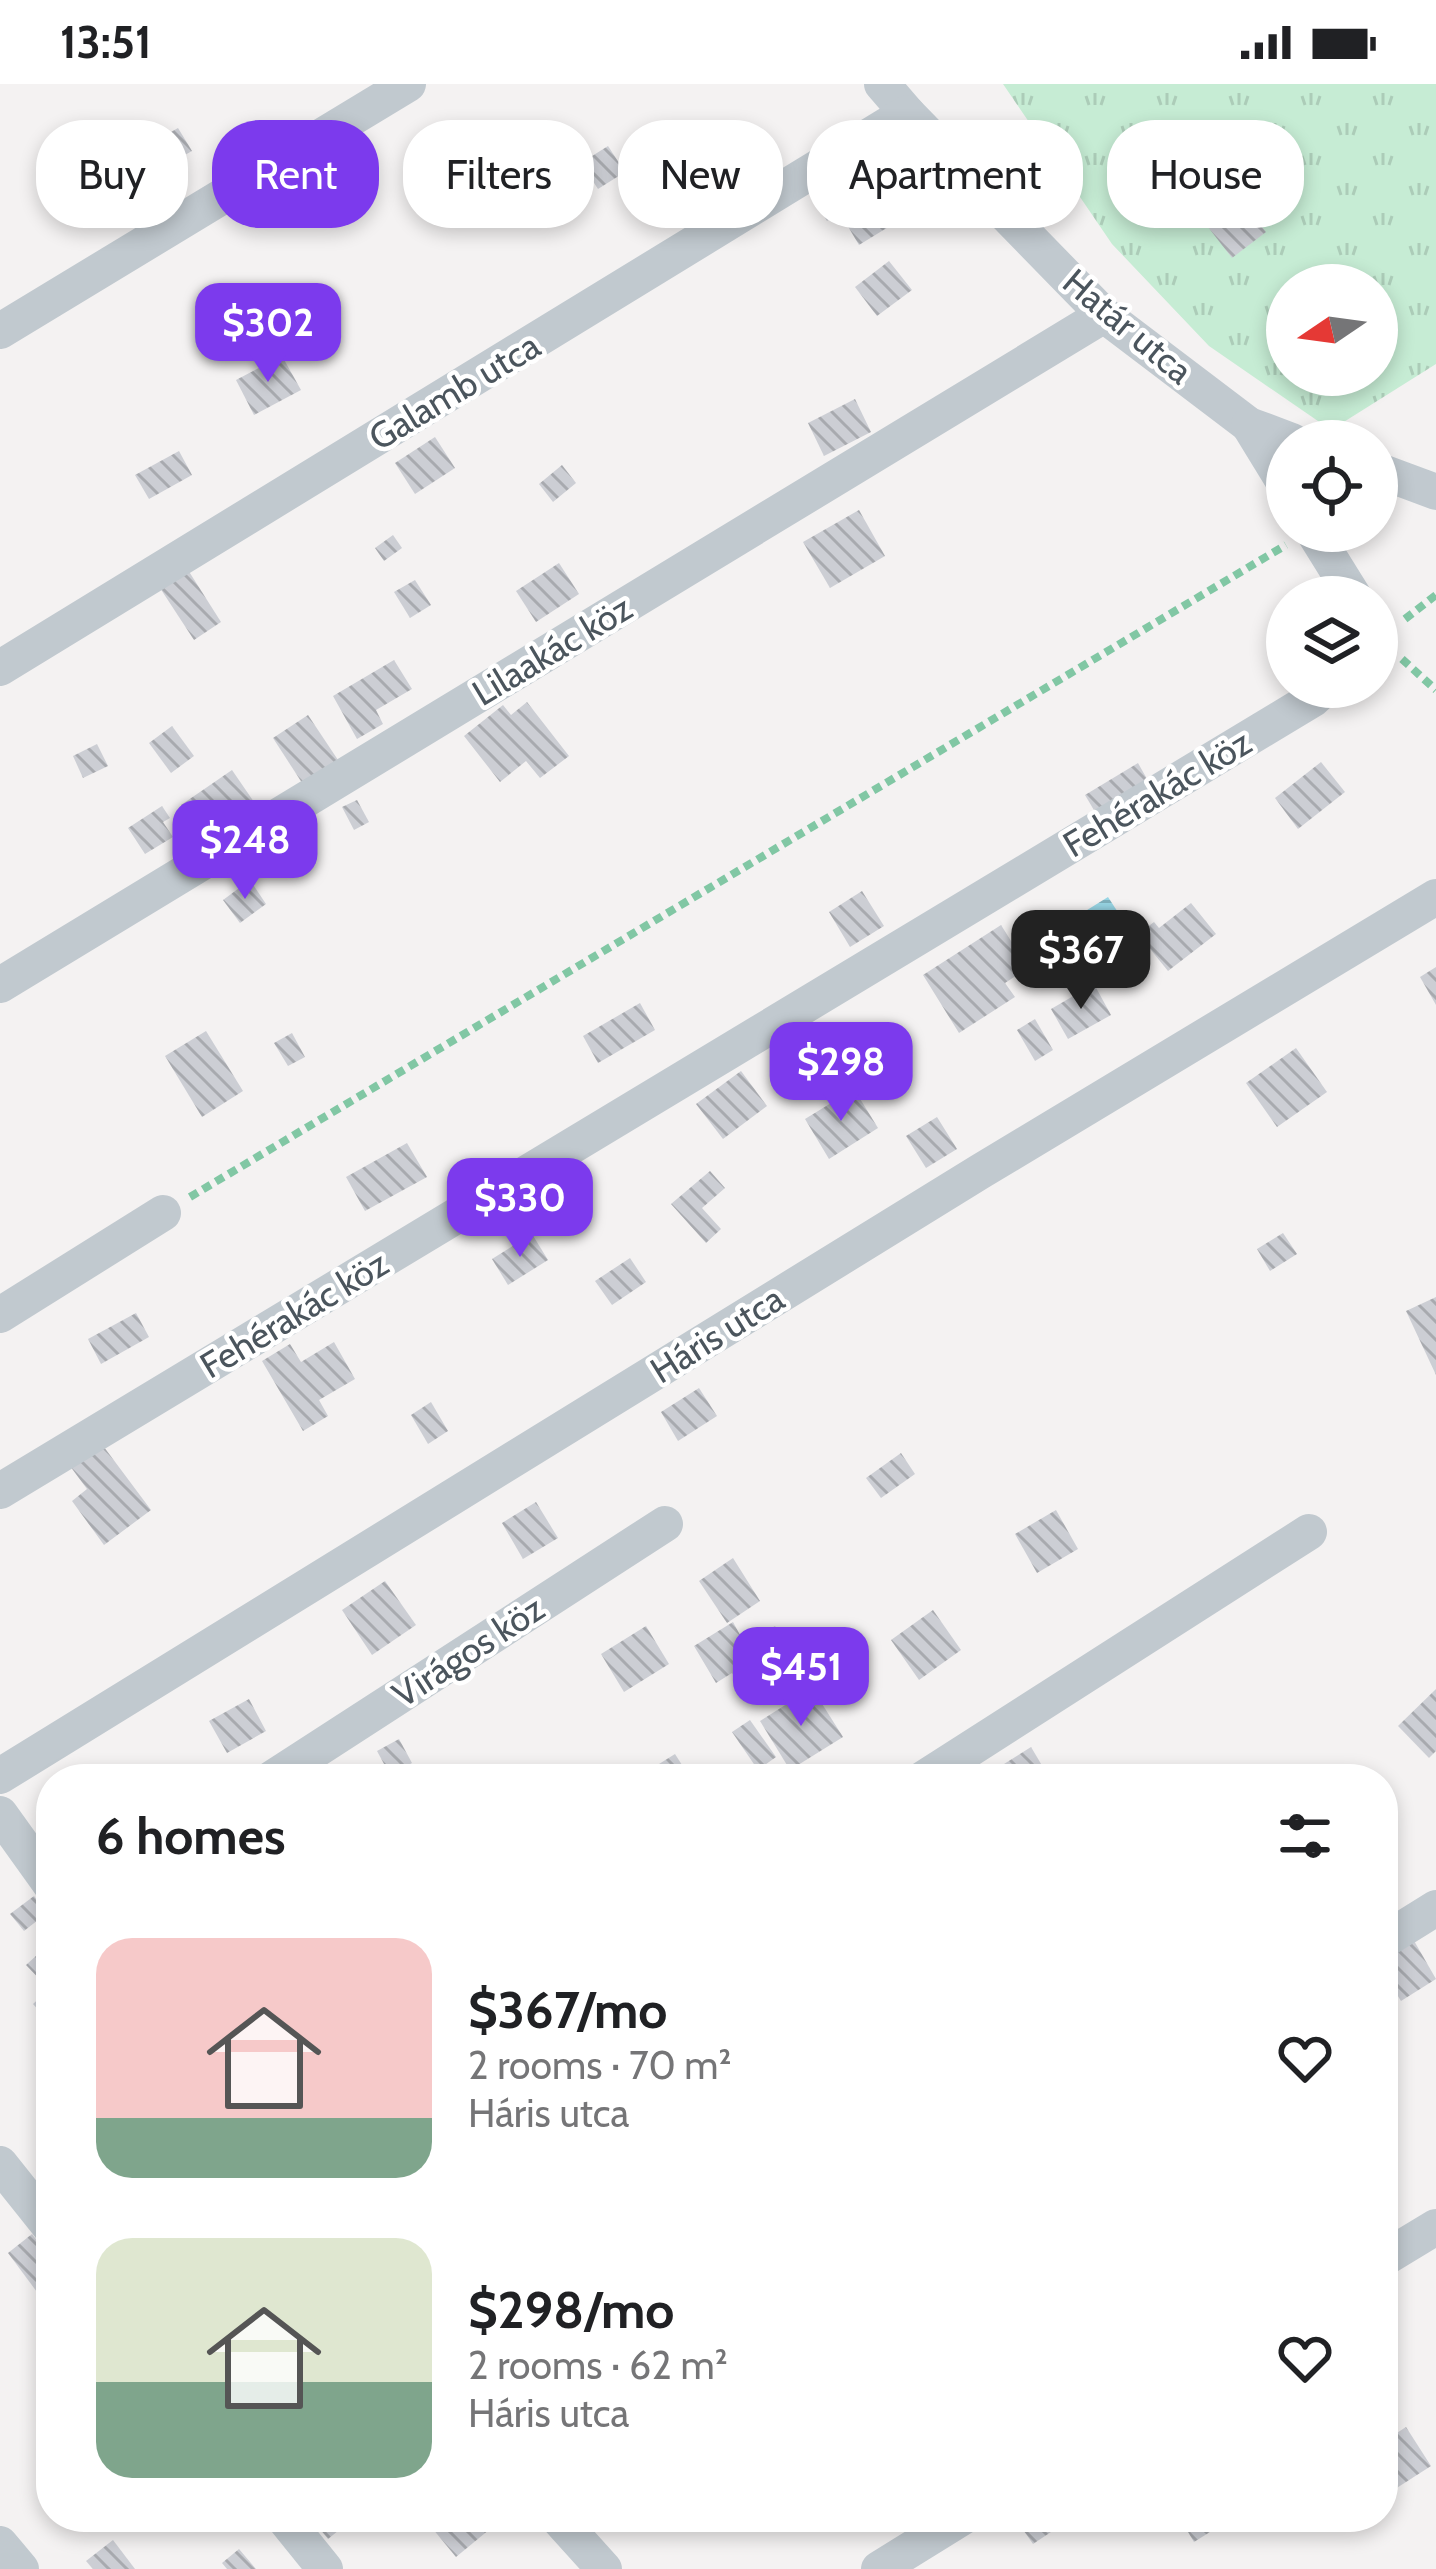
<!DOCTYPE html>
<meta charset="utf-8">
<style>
body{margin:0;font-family:Cabin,sans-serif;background:#f2f2f2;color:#202124;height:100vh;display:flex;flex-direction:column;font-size:45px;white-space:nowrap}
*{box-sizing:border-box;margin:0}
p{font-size:39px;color:#757577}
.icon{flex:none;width:66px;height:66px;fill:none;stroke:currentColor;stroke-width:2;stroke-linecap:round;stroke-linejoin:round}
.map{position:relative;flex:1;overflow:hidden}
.details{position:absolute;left:36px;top:1680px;width:1362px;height:768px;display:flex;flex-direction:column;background:#fff;border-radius:48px;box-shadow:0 6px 18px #0003}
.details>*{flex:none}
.banner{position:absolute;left:36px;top:36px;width:1365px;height:108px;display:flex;gap:24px}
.needle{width:78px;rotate:257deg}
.controls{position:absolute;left:1266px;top:180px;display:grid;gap:24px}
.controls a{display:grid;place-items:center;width:132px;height:132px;border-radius:50%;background:#fff;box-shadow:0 6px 18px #0003;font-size:60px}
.price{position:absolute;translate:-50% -102px;padding:0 27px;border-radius:24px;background:#7c3aed;color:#fff;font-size:39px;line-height:78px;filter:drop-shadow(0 3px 6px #0008)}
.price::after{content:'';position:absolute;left:50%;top:72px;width:36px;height:27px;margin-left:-18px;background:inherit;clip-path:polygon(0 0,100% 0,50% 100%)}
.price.current{background:#222;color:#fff}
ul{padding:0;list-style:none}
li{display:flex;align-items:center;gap:36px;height:300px;padding:0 60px}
li span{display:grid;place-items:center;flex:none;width:336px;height:240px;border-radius:36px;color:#555}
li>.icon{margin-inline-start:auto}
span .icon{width:144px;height:144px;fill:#fffc;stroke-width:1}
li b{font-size:51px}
h2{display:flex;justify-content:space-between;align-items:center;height:144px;padding:0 60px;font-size:51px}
.chip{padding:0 42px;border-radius:48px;background:#fff;box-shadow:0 6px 18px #0003;font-size:42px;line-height:108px}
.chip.current{background:#7c3aed;color:#fff}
.status{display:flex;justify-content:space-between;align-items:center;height:84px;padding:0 60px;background:#fff;direction:ltr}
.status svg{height:33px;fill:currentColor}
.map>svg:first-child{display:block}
.grass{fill:url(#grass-tufts);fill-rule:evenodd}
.water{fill:url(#water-rules)}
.building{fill:url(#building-back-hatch)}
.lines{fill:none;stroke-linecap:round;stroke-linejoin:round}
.path{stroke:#81c7a4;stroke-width:8;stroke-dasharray:9 6;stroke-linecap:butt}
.street{stroke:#c1c9cf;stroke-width:36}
.labels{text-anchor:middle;stroke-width:9;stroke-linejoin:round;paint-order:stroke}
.street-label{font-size:36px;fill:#4b555d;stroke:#fff}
</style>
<div class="status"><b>13:51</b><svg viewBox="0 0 49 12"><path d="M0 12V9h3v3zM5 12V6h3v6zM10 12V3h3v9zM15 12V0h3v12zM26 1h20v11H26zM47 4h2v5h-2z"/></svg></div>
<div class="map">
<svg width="1436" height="2485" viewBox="0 0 1436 2485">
<defs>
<pattern id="grass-tufts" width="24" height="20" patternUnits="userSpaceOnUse" patternTransform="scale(3)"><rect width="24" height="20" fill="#c6ecd4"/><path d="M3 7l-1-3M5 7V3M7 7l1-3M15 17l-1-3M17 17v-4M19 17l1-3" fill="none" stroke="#acccb8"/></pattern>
<pattern id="water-rules" width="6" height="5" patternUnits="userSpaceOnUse" patternTransform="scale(3)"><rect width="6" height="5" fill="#98d5e4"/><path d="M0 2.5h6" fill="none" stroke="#7eb0bc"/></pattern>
<pattern id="building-back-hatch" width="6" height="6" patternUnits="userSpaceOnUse" patternTransform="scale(3)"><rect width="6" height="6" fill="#ccced4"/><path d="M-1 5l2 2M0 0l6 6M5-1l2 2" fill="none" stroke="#a8aaaf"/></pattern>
</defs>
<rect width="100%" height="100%" fill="#f4f2f2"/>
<!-- grass -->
<path class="grass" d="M1003,0H1436V280L1331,346L1209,262L1112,160ZM1287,201H1377V291H1287Z"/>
<!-- water -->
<path class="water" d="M1108,813L1123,836L1078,864L1063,841Z"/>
<!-- building -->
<g class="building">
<path d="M178,44L192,67L158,86L145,63Z"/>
<path d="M608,62L625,88L598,105L581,79Z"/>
<path d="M71,80L84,105L60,118L47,92Z"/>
<path d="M870,80L903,134L859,161L840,129L827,137L813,114Z"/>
<path d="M1242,117L1266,148L1232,174L1208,143Z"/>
<path d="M889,177L912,206L877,232L855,203Z"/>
<path d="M282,272L301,306L254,331L236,296Z"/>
<path d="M855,315L871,348L824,372L808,339Z"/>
<path d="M435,353L455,384L415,410L395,379Z"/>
<path d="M179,367L192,391L149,415L135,391Z"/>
<path d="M562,381L576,399L553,418L539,400Z"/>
<path d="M859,426L885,472L830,504L803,458Z"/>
<path d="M393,451L402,464L384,477L375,464Z"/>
<path d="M559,479L579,510L536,538L516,507Z"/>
<path d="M188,486L221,538L194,556L160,504Z"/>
<path d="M415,496L431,521L410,534L394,508Z"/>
<path d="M394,576L412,605L376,626L383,640L357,655L333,612Z"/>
<path d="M527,618L569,672L540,694L526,677L500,698L464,652L503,621L511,631Z"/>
<path d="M308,631L342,682L306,705L273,654Z"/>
<path d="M172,642L194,672L171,689L149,659Z"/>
<path d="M97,660L108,682L83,694L73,672Z"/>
<path d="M1321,678L1345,708L1298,745L1275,714Z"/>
<path d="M1138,679L1151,702L1098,733L1085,711Z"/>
<path d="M232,686L254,718L203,753L181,721Z"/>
<path d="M357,716L369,738L354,746L342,723Z"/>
<path d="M162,722L170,734L163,738L173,753L145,770L128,744Z"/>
<path d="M250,796L266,820L240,839L223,816Z"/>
<path d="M862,807L884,842L850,863L829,828Z"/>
<path d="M1191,819L1216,850L1168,887L1138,850L1154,838L1159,844Z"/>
<path d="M1001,841L1028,884L1005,899L1015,913L959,949L923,891Z"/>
<path d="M1436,883V921L1420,893Z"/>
<path d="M1094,900L1111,931L1068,955L1051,925Z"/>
<path d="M640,919L655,946L598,979L583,952Z"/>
<path d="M1035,935L1053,966L1035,977L1017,946Z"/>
<path d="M206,947L243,1007L202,1033L165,972Z"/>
<path d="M292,949L305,973L288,982L274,959Z"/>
<path d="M1296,964L1327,1008L1277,1043L1246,999Z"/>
<path d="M741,987L767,1022L723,1055L696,1020Z"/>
<path d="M854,1005L878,1044L829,1075L805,1035Z"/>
<path d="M937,1033L957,1065L926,1084L906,1052Z"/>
<path d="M407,1059L427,1093L365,1127L346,1093Z"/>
<path d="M710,1087L725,1104L702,1124L721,1145L706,1159L671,1120Z"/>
<path d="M1283,1149L1297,1170L1270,1187L1257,1165Z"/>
<path d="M532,1150L548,1176L508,1201L492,1175Z"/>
<path d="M630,1174L646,1198L612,1221L595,1197Z"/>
<path d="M1436,1213V1291L1406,1227Z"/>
<path d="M136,1229L149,1253L101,1280L88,1255Z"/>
<path d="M334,1258L355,1295L319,1316L328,1332L303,1347L262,1277L290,1260L301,1278Z"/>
<path d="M699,1304L717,1332L678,1357L661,1328Z"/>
<path d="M431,1318L448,1347L428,1360L411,1331Z"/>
<path d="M101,1359L151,1426L104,1461L72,1417L87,1405L70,1382Z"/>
<path d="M901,1369L915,1390L881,1414L866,1394Z"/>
<path d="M536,1418L558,1454L523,1475L502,1439Z"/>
<path d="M1056,1426L1078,1465L1037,1489L1015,1450Z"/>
<path d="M733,1474L760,1517L727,1539L699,1497Z"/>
<path d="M385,1497L416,1541L372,1571L342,1526Z"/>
<path d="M933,1526L961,1566L919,1596L891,1556Z"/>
<path d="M733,1538L745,1560L775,1542L796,1577L744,1609L732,1589L716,1599L694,1562Z"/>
<path d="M646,1542L669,1580L624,1608L601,1570Z"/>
<path d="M812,1604L843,1653L790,1686L760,1637Z"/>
<path d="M1436,1605V1667L1429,1674L1398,1642Z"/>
<path d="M249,1615L266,1647L227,1669L209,1637Z"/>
<path d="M750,1636L776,1673L758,1686L732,1648Z"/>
<path d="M399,1655L412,1679L390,1691L377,1667Z"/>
<path d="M1031,1663L1050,1695H1013L1004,1680Z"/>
<path d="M675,1670L691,1695H635Z"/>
<path d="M34,1812L47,1829L24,1847L10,1830Z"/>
<path d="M1413,1855L1436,1895L1401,1917L1383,1888V1874Z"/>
<path d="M48,1861L51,1865V1940L33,1920L49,1905L26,1881Z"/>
<path d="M32,2150L51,2175V2197L37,2208L8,2169Z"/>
<path d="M1406,2343L1431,2382L1392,2407L1383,2393V2358Z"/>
<path d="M310,2433H345L349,2438L328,2455Z"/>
<path d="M423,2433H480L490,2445L456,2473Z"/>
<path d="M1022,2433H1049L1057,2444L1033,2460L1017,2437Z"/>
<path d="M1179,2433H1234L1194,2458Z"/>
<path d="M113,2456L135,2485H93L86,2477Z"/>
<path d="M239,2465L256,2485H227L222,2479Z"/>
</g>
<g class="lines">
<!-- path -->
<g class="path">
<path d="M1405,535L1436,511"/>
<path d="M1402,575L1436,606"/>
<path d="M190,1113L1286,461"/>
</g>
<!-- street -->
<g class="street">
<path d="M882,0L907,29L1104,231L1249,341L1292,357"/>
<path d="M0,247L408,0"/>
<path d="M1249,341L1287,403"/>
<path d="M1377,386L1436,408"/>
<path d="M1313,447L1354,513"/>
<path d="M1377,551V556"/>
<path d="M0,584L907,29"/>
<path d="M0,901L1104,231"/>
<path d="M0,1231L163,1129"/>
<path d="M0,1407L1313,615L1326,603"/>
<path d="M0,1692L981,1087L1436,813"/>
<path d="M271,1695L665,1440"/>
<path d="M923,1695L1309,1448"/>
<path d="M0,1730L51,1801"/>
<path d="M1383,1857L1436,1824"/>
<path d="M0,2080L51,2144"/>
<path d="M1383,2175L1436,2143"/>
<path d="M283,2433L325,2485"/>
<path d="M557,2433L604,2485"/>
<path d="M0,2460L21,2485"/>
<path d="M879,2485L963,2433"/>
</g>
</g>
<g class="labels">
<!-- street labels -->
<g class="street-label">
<text transform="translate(1128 242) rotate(40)" y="13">Határ utca</text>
<text transform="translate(454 307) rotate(-31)" y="13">Galamb utca</text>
<text transform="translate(552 566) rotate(-31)" y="13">Lilaakác köz</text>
<text transform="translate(1157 709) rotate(-31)" y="13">Fehérakác köz</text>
<text transform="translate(294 1230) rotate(-31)" y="13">Fehérakác köz</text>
<text transform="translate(717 1250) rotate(-32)" y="13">Háris utca</text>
<text transform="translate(468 1567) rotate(-33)" y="13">Virágos köz</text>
</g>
</g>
</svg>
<div class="controls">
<a><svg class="needle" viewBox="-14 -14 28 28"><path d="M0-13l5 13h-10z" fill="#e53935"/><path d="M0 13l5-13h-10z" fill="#757577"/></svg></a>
<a><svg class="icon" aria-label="locate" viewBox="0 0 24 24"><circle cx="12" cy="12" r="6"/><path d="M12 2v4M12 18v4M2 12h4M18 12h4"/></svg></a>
<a><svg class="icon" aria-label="layers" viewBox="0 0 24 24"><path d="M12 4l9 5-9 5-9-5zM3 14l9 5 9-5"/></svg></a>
</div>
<b class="price" style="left:268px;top:301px">$302</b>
<b class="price" style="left:245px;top:818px">$248</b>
<b class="price current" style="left:1081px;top:928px">$367</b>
<b class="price" style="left:841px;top:1040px">$298</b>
<b class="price" style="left:520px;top:1176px">$330</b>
<b class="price" style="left:801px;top:1645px">$451</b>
<div class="banner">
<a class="chip">Buy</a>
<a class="chip current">Rent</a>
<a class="chip">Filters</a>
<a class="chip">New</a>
<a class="chip">Apartment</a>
<a class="chip">House</a>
</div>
<section class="details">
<h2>6 homes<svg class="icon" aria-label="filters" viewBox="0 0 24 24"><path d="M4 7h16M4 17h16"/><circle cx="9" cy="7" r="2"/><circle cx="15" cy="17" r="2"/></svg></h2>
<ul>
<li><span style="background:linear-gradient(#f6c9c9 75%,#7fa58c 0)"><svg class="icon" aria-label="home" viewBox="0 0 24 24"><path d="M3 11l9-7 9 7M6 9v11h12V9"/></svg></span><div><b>$367/mo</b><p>2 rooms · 70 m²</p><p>Háris utca</p></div><svg class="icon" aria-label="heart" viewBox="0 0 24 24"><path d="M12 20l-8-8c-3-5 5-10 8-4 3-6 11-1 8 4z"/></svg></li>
<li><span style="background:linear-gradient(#dfe7d0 60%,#7fa58c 0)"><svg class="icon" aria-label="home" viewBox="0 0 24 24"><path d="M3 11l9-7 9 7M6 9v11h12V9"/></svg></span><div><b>$298/mo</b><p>2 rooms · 62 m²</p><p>Háris utca</p></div><svg class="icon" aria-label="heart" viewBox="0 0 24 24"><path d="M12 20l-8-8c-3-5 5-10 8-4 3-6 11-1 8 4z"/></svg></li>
</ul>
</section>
</div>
